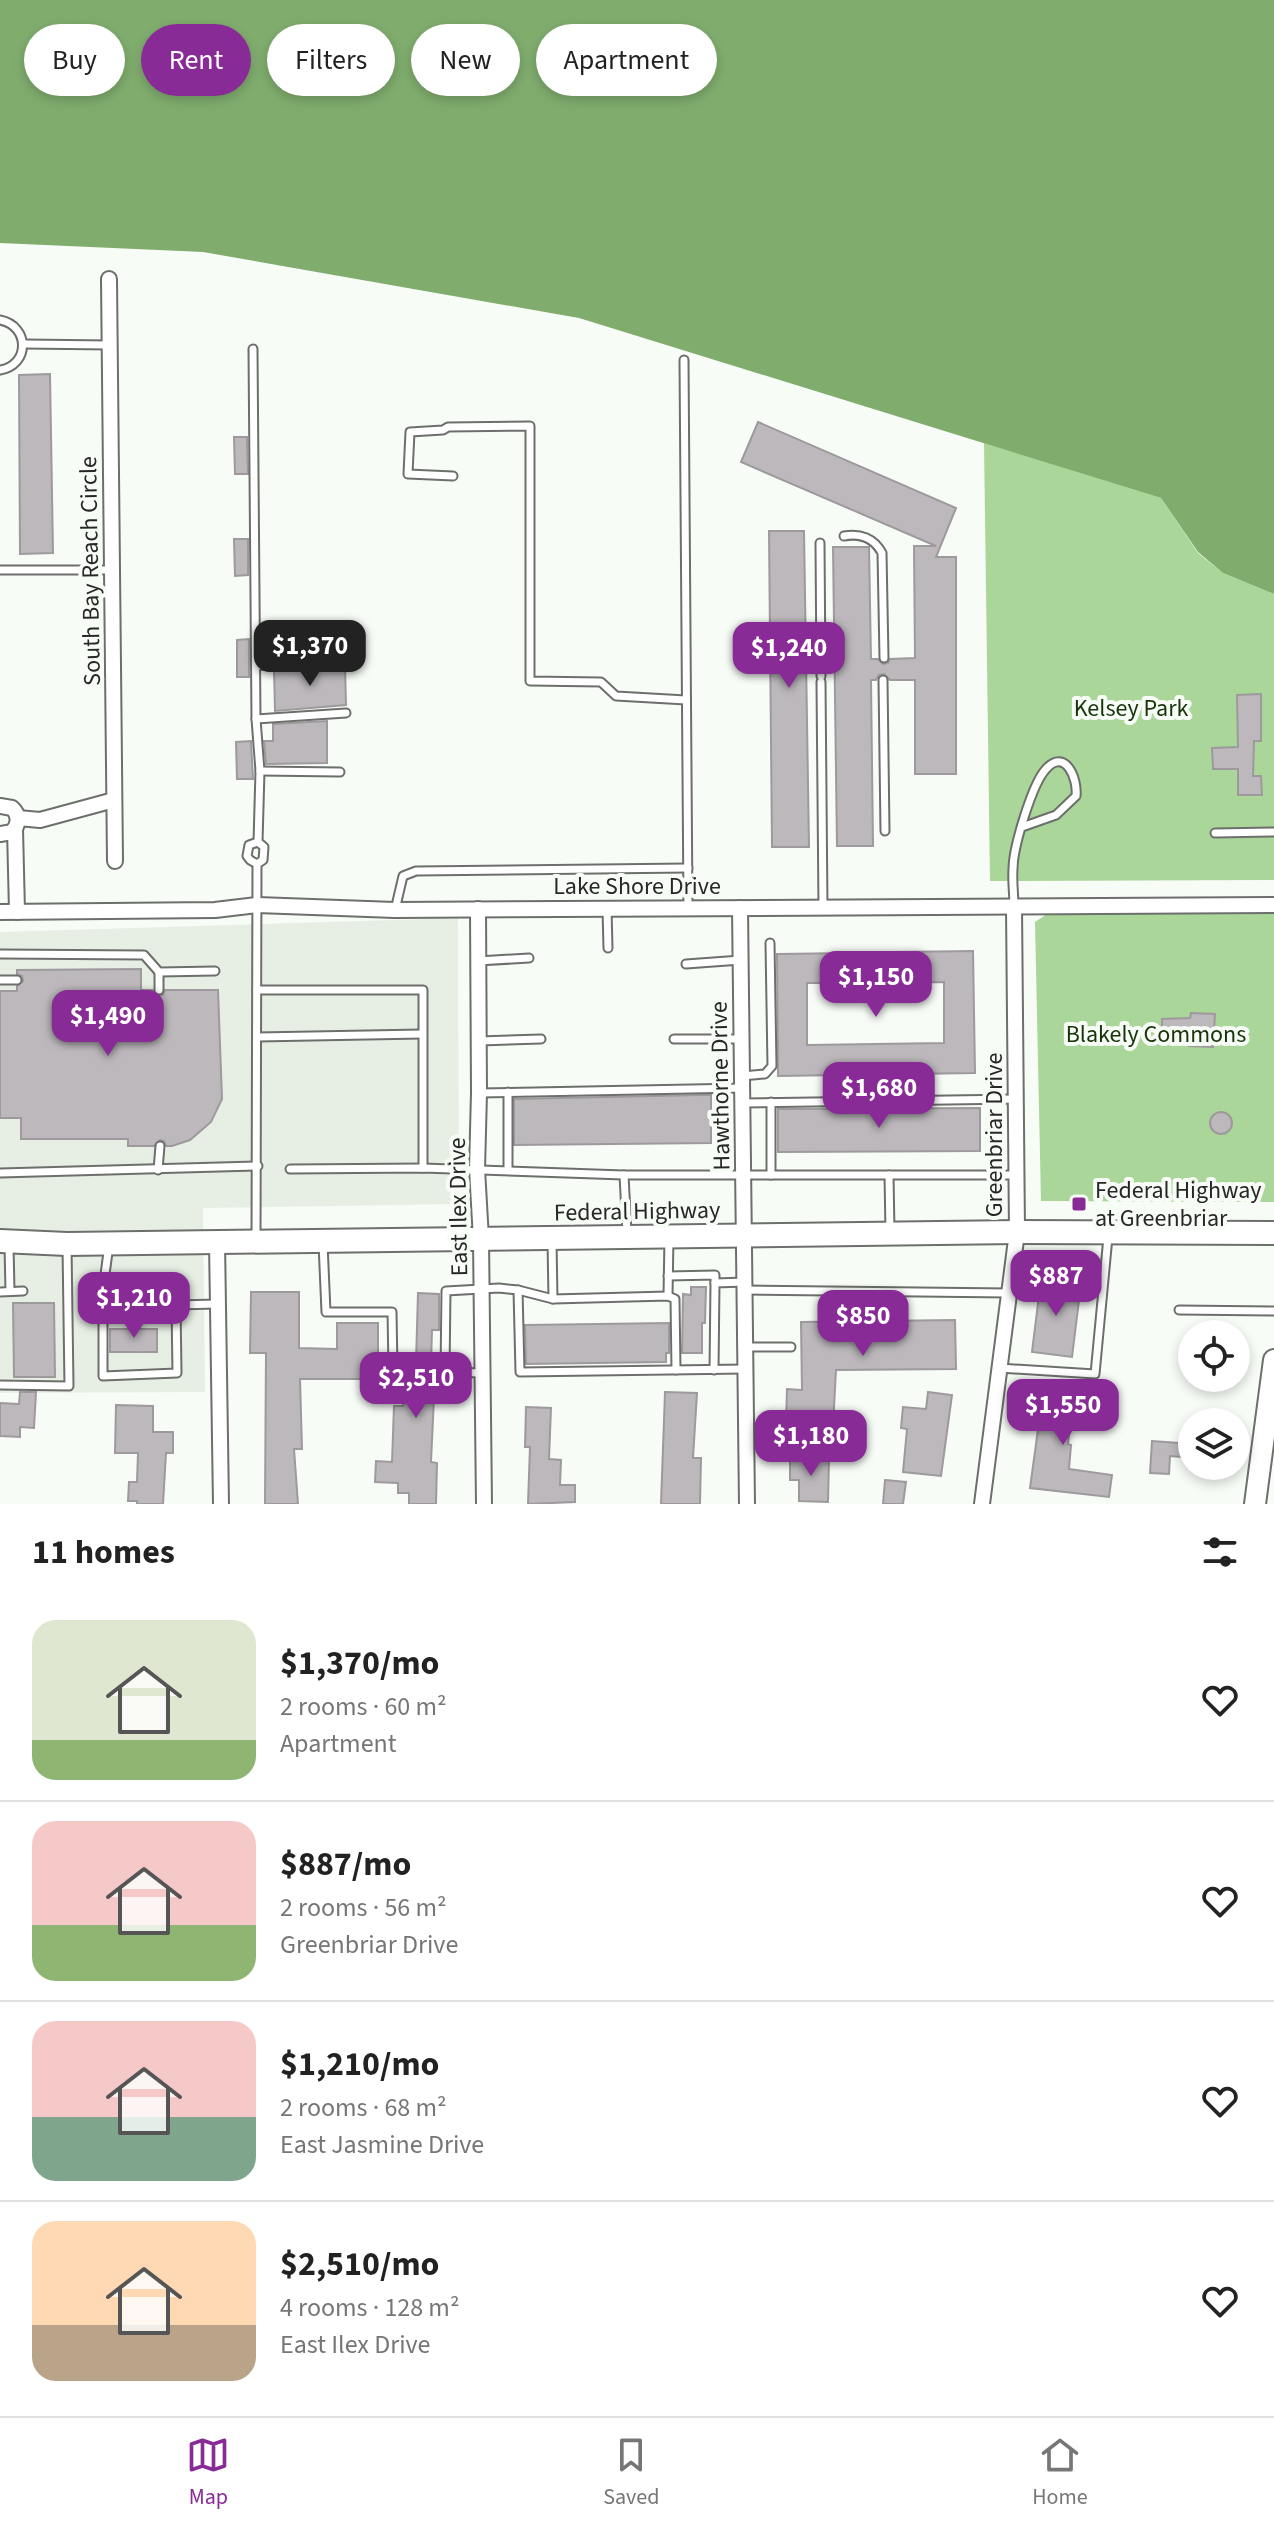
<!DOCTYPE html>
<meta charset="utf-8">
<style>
body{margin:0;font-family:"Source Sans 3",sans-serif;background:#f6f6f6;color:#222;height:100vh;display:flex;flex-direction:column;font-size:30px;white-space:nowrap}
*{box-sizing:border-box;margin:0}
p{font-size:26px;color:#767676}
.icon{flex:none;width:44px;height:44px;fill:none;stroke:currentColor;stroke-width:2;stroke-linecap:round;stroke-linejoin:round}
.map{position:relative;height:1504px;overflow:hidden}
.drawer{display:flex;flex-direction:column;background:#fff;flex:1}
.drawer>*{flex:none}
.hud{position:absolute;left:24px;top:24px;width:800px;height:72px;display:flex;gap:16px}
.tools{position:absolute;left:1178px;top:1320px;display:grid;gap:16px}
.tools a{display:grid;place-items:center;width:72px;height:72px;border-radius:50%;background:#fff;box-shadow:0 4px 12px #0003;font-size:40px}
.price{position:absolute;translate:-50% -68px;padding:0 18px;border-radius:16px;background:#892b96;color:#fff;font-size:26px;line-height:52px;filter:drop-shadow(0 2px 4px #0008)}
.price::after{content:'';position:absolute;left:50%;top:48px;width:24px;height:18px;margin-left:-12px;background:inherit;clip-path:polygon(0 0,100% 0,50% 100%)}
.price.selected{background:#222;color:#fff}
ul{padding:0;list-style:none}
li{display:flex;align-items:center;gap:24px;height:200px;padding:0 32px}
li+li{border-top:2px solid #e0e0e0}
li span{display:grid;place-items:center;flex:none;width:224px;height:160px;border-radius:24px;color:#555}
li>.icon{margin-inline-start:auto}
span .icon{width:96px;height:96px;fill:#fffc;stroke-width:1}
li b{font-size:34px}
h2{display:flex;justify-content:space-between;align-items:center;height:96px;padding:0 32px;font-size:34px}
.chip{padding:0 28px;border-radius:36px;background:#fff;box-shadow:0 4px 12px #0003;font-size:28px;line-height:72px}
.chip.selected{background:#892b96;color:#fff}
.tabs{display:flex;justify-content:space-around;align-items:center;height:112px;border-top:2px solid #e0e0e0;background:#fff;font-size:22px;color:#767676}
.tabs a{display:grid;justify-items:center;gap:4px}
.tabs .selected{color:#892b96}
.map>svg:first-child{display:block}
.built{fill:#e7efe4}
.green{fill:#abd69a}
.water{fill:#80ad6e}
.building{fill:#bcb8bc;stroke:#9d999d;stroke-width:2}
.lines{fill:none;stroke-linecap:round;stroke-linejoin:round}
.lane-casing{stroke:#6c6f6b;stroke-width:11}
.street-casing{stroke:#6c6f6b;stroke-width:18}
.secondary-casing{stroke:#6c6f6b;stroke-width:24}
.primary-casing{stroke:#6c6f6b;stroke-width:26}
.lane{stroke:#fff;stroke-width:7}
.street{stroke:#fff;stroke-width:14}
.secondary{stroke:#fff;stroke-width:20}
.primary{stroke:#fff;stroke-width:22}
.poi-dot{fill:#892b96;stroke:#f8fcf7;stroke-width:3}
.labels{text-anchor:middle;stroke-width:8;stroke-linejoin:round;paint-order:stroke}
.street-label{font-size:24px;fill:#262726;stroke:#f8fcf7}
.park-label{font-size:24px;fill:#163407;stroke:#f8fcf7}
.poi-label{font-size:24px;fill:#262726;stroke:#f8fcf7;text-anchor:start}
</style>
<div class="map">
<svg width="1274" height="1504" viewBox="0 0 1274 1504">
<rect width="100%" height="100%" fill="#f8fcf7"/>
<!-- built -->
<path class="built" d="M458,918L459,1204L203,1208L205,1392L0,1393V932Z"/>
<!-- green -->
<g class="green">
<path d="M984,443L1161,498L1198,553L1223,573L1274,594V880L990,881Z"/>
<path d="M1047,914H1274V1202L1041,1201L1035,922Z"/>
</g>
<!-- water -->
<path class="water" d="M0,0H1274V594L1223,573L1198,552L1161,498L579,318L203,252L0,243Z"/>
<!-- building -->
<g class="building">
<path d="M50,374L53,553L20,554L19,375Z"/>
<path d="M758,422L956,508L936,557H956V774H915V680H890L884,674L879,675L876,680H871L873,846H837L833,547H869L871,659H878L883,664L888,663L890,659L915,658L914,546H936L741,462Z"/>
<path d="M234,437H247L248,474H235Z"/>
<path d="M769,531H804L809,847H772Z"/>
<path d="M234,539H248V575L235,576Z"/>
<path d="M249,639V677H237V640Z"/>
<path d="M345,665L346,705L275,711L274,670Z"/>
<path d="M1261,694V741H1254L1253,776H1261L1262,795H1238V769H1213L1212,748L1238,747L1237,695Z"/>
<path d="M327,721V763L266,764L264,741H273V724Z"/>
<path d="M251,741L253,779H237L236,742Z"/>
<path d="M973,951L975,1073L778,1076L777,954L850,953L851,983H807V1045L944,1043V982L900,983V952Z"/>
<path d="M141,969V990H153L158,996L163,995L165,990H218L222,1099L211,1122L190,1140L172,1146H166L164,1141L160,1140L154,1146H128V1139H21V1118H0V991H17V986L23,981L22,976L17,974V970Z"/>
<path d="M1191,1013L1215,1014L1213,1047L1189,1046V1034H1162V1019L1190,1018Z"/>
<path d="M701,1095H711V1143L514,1145V1099Z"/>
<path d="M980,1108V1151L778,1152V1109Z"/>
<circle cx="1221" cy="1123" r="11"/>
<path d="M1041,1279L1081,1284L1072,1357L1032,1352Z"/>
<path d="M691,1287H706L705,1323H702V1353H682L683,1294L691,1295Z"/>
<path d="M251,1292H299V1348L337,1349V1323H378V1379H300L302,1449H294L298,1504H265L266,1353H250Z"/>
<path d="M418,1293L439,1294V1330H432L430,1397H434L431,1462L437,1463L436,1504H409V1493H398V1483L375,1482L376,1461L392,1462L394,1406H403V1395L415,1396Z"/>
<path d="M13,1303H54L55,1377H14Z"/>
<path d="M955,1320L956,1369L836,1370L833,1426L786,1423L787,1389L802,1390L801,1322Z"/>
<path d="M669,1323V1353H666V1362L526,1364L525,1325Z"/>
<rect x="110" y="1329" width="47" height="23"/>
<path d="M1044,1385L1094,1391L1092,1405L1073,1403L1068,1444L1071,1445L1069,1469L1112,1475L1109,1497L1030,1488Z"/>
<path d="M20,1392H36L34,1428L20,1427V1437L0,1436V1403L19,1404Z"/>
<path d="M665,1392L697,1393L693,1458H701L700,1504H661Z"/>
<path d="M928,1392L952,1395L941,1476L903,1472L907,1429L901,1428L903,1407L926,1409Z"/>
<path d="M116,1405L153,1406V1432H173V1453H166L163,1504H137V1501H128L129,1482H137L138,1453H115Z"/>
<path d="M526,1407L551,1408L549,1459L561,1460L560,1485H575V1502L528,1504L530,1447H525Z"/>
<path d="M1152,1441L1192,1444V1458L1170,1456L1169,1474L1150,1473Z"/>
<path d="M790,1456L829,1458L828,1502L799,1501V1480H790Z"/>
<path d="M885,1480L906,1482L903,1504H883Z"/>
</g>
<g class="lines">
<defs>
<g id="lane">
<path d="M0,320C30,326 30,365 0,370"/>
<path d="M24,344L110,345"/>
<path d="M253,349L256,719L260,771L258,842L264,847L263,860L257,864L256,1239"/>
<path d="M684,360L688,908"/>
<path d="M453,476L408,474L410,432L443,430L448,427L530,426V681L601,682L616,696L686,700"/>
<path d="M844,536C860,533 874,538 882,553L884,658"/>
<path d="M820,543L821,676"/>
<path d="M0,570H112"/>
<path d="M256,666L344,656"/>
<path d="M883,680L885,831"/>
<path d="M821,682L823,908"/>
<path d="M256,719L346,713"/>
<path d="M260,771L340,772"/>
<path d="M1215,833L1274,832"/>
<path d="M257,864L250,860L247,856L249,845L258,842"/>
<path d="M1014,907C1014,894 1012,881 1013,869C1013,848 1032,784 1046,769C1065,748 1078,778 1076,796L1056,815L1022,827"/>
<path d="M607,909L608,948"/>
<path d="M395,910L403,876L416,871L688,868"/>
<path d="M0,954L144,955L159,972L215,971"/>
<path d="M478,961L529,958"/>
<path d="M686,964L741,960"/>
<path d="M0,980H17"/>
<path d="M159,990V972"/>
<path d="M257,990H423V1168"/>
<path d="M257,1037L422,1034"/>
<path d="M674,1039H742"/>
<path d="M479,1041L541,1039"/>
<path d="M742,1076L765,1074L772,1066L770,943"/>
<path d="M508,1092V1170"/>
<path d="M479,1093L743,1088"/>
<path d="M771,1102V1175"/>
<path d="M743,1103L1016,1099"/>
<path d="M290,1169L423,1168L624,1175H1016"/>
<path d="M158,1170L160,1146"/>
<path d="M0,1173L258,1166"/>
<path d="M624,1175L627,1233"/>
<path d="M889,1175L890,1232"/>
<path d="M552,1241L553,1299"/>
<path d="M323,1243L326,1312H392L393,1369"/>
<path d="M109,1245L103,1289L176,1305L217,1304"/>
<path d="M9,1246L10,1291"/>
<path d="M668,1276L715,1275V1283"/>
<path d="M103,1289V1376L177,1373L176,1305"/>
<path d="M518,1290L553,1299L668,1296L675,1299L676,1370"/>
<path d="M745,1290L1009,1293"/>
<path d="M0,1292L23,1291"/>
<path d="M668,1296L669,1238"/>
<path d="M1179,1310L1274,1311"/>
<path d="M745,1347H791"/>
<path d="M999,1368L1095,1374L1108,1237"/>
<path d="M714,1370L715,1283L745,1282"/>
<path d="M482,1373L445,1372L446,1291L499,1288L518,1290L520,1372L745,1369"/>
<path d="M0,1385L69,1386L67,1246"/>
</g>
<g id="street">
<path d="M109,279L115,861"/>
<path d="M0,806L12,808C20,815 19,825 12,832L0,834"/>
<path d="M18,818L40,820L114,800"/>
<path d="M15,829L17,912"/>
<path d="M740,908L747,1504"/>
<path d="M478,909L479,1093L477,1169L481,1239L484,1504"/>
<path d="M0,912L215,910L257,905L395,910L1274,905"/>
<path d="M217,1242L221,1504"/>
<path d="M982,1504L1017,1232L1014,907"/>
</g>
<path id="secondary" d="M1255,1504L1274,1360"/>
<path id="primary" d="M0,1241L67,1244L1017,1232L1274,1233"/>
</defs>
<!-- lane casing -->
<use href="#lane" class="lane-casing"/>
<!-- street casing -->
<use href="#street" class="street-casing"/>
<!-- secondary casing -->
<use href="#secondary" class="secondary-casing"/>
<!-- primary casing -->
<use href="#primary" class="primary-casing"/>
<!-- lane -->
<use href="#lane" class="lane"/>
<!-- street -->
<use href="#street" class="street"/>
<!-- secondary -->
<use href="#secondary" class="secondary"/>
<!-- primary -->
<use href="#primary" class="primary"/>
</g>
<!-- markers -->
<rect class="poi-dot" x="1071" y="1196" width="16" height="16" rx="4"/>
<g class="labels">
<!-- street labels -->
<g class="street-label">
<text transform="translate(90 571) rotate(-91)" y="8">South Bay Reach Circle</text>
<text x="637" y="894">Lake Shore Drive</text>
<text transform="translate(720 1086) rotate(-91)" y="8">Hawthorne Drive</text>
<text transform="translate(994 1135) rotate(-90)" y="8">Greenbriar Drive</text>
<text transform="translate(458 1207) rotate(-91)" y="8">East Ilex Drive</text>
<text transform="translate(637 1211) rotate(-1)" y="8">Federal Highway</text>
</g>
<!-- park labels -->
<g class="park-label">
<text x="1131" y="716">Kelsey Park</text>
<text x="1156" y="1042">Blakely Commons</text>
</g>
<!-- poi labels -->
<g class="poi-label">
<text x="1095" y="1198">Federal Highway<tspan x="1095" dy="28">at Greenbriar</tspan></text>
</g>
</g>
</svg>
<div class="tools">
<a><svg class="icon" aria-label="locate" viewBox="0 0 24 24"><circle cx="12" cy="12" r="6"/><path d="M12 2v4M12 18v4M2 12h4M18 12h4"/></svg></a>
<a><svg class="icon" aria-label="layers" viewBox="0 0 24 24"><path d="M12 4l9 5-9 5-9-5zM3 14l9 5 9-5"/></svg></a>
</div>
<b class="price selected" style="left:310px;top:688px">$1,370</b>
<b class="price" style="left:789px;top:690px">$1,240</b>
<b class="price" style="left:876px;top:1019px">$1,150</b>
<b class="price" style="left:108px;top:1058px">$1,490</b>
<b class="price" style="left:879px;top:1130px">$1,680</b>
<b class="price" style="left:1056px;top:1318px">$887</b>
<b class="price" style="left:134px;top:1340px">$1,210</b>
<b class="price" style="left:863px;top:1358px">$850</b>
<b class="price" style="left:416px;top:1420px">$2,510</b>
<b class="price" style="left:1063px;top:1447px">$1,550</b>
<b class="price" style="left:811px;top:1478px">$1,180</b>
<div class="hud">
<a class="chip">Buy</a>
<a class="chip selected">Rent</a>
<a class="chip">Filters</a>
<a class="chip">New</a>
<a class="chip">Apartment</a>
</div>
</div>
<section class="drawer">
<h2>11 homes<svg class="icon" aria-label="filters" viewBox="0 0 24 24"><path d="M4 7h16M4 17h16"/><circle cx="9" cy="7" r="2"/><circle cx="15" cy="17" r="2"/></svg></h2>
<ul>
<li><span style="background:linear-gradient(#dfe7d0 75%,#8fb573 0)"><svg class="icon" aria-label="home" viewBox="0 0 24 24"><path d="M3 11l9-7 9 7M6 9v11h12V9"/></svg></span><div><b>$1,370/mo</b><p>2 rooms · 60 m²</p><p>Apartment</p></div><svg class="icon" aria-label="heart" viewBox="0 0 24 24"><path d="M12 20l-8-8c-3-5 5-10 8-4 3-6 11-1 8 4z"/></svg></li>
<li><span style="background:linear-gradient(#f6c9c9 65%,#8fb573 0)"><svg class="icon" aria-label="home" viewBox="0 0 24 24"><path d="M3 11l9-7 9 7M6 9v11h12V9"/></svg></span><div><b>$887/mo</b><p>2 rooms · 56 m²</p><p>Greenbriar Drive</p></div><svg class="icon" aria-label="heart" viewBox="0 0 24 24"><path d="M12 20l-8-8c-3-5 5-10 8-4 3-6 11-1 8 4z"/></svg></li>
<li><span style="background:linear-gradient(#f6c9c9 60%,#7fa58c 0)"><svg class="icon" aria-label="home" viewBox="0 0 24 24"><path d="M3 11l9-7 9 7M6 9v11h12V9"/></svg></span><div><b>$1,210/mo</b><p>2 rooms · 68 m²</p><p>East Jasmine Drive</p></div><svg class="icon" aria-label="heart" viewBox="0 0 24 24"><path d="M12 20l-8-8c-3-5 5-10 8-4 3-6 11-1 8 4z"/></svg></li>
<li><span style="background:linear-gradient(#ffd9b3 65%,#b9a48a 0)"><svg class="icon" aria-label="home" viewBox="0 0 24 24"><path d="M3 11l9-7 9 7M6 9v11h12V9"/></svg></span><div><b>$2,510/mo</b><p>4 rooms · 128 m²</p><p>East Ilex Drive</p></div><svg class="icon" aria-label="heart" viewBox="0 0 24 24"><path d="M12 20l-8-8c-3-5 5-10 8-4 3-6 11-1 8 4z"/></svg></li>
</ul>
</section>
<nav class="tabs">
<a class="selected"><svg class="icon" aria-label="map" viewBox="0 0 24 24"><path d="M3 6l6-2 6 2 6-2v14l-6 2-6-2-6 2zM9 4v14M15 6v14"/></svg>Map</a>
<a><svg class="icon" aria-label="saved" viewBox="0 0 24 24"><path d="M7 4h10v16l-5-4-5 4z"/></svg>Saved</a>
<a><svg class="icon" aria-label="home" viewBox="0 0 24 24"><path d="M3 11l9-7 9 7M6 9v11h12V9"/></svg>Home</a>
</nav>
